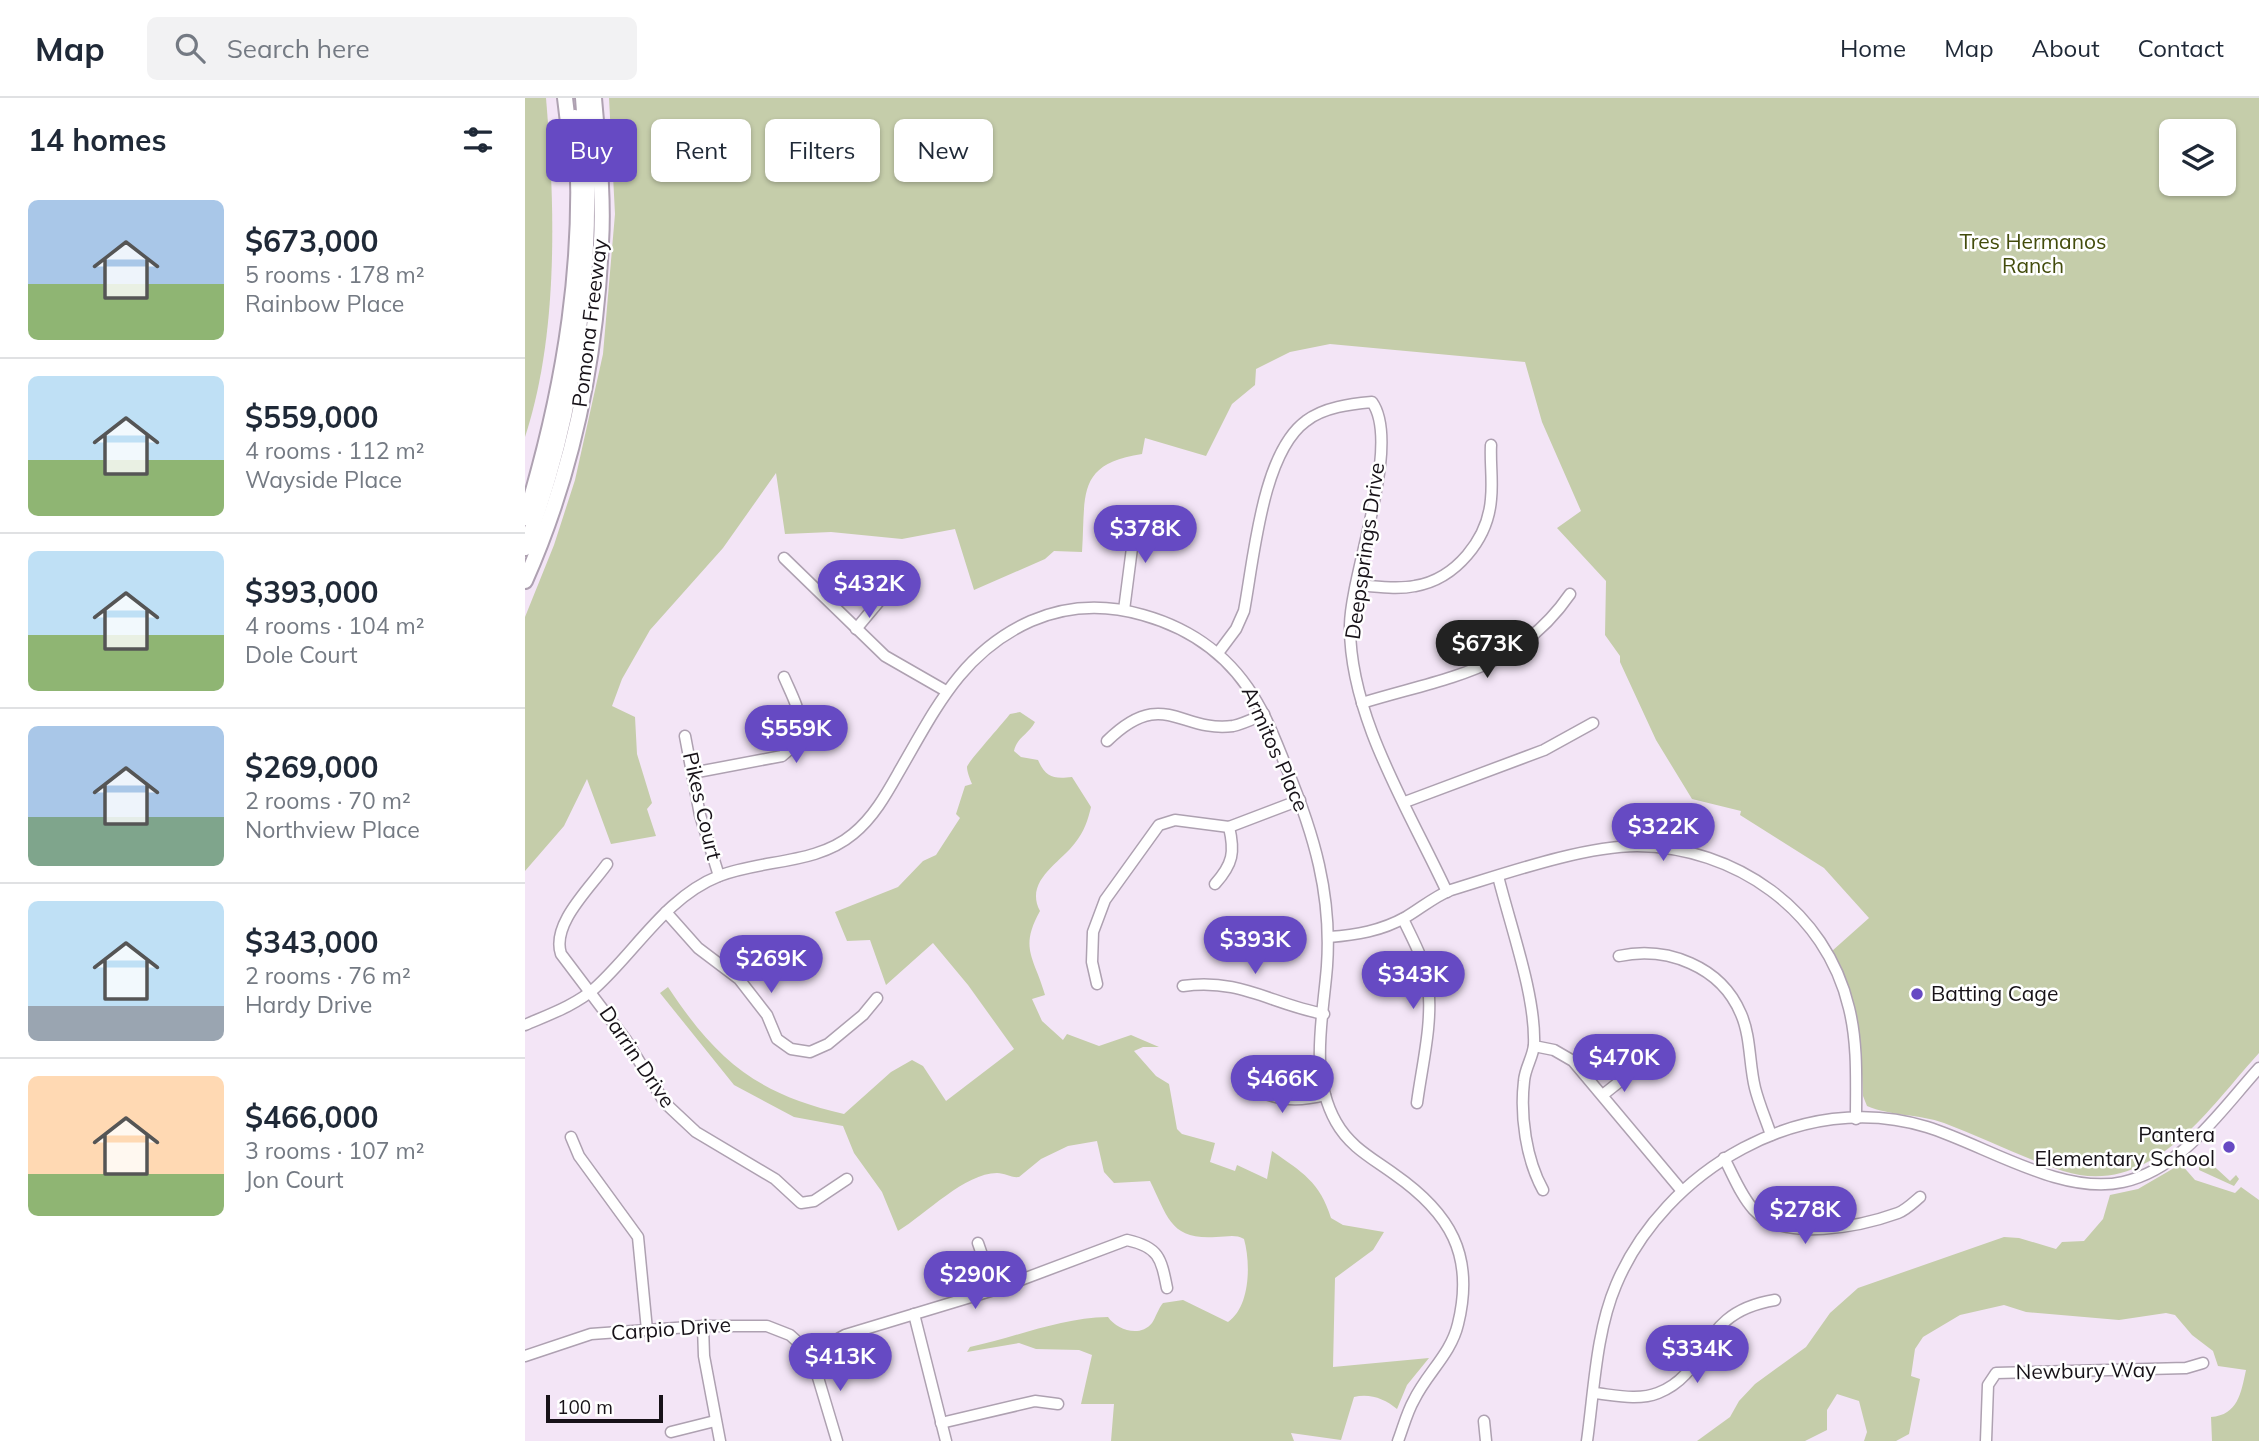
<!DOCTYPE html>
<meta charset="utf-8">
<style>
body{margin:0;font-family:Mulish,sans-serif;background:#f2f2f3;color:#1f2937;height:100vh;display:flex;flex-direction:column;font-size:26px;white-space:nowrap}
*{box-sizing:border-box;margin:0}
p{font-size:23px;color:#747a83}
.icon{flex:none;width:38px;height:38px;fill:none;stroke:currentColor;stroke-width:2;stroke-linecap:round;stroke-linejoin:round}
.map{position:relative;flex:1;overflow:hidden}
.details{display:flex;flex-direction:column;background:#fff;width:525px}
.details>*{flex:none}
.top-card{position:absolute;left:21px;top:21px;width:665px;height:63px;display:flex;gap:14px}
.tools{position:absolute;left:1634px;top:21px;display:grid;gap:14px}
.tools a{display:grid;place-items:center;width:77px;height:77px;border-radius:10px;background:#fff;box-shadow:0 2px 5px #0004;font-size:35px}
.scale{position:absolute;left:21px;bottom:18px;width:117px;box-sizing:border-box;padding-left:7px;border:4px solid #171218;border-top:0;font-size:19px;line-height:24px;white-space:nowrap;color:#171218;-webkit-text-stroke:5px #fff;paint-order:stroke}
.price{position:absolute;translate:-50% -60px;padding:0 16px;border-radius:24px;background:#664ac3;color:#fff;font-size:23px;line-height:46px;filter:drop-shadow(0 2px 4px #0008)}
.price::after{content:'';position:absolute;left:50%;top:42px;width:21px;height:16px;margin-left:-10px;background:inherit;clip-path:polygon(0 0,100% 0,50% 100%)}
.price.selected{background:#222;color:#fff}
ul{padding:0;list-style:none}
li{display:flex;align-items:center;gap:21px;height:175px;padding:0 28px}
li+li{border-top:2px solid #e0e1e3}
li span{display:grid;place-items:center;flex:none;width:196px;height:140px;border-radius:10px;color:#555}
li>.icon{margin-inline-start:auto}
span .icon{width:84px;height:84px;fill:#fffc;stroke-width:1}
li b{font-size:30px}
h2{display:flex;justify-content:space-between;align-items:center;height:84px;padding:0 28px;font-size:30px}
.pill{padding:0 24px;border-radius:10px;background:#fff;box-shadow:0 2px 5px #0004;font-size:24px;line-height:63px}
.pill.selected{background:#664ac3;color:#fff}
header{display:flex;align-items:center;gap:42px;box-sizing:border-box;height:98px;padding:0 35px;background:#fff;border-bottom:2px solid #e0e1e3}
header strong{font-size:33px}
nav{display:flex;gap:38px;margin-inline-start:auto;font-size:24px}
.search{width:490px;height:63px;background:#f2f2f3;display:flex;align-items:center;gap:18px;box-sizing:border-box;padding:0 24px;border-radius:10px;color:#747a83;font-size:26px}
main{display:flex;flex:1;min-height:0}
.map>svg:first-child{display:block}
.green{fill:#c5cdaa;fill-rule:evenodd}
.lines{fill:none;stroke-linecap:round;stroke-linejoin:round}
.minor-casing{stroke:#aea1b1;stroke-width:13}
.highway-casing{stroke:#aea1b1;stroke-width:18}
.minor{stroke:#fff;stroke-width:10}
.highway{stroke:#fff;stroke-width:14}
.poi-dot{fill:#664ac3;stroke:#fff;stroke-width:2.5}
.labels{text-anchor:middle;stroke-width:5;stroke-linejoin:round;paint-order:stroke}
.park-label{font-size:21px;fill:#434c0c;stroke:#fff}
.street-label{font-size:21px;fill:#171218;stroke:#fff}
.poi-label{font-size:21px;fill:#171218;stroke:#fff;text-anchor:start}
</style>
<header>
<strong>Map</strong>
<div class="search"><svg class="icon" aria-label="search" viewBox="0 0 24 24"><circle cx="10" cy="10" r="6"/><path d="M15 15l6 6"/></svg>Search here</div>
<nav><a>Home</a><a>Map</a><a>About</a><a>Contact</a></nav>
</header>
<main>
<section class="details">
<h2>14 homes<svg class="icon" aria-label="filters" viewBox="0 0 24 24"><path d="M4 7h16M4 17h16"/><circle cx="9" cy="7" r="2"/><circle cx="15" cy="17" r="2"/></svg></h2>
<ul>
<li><span style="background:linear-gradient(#a9c7e8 60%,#8fb573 0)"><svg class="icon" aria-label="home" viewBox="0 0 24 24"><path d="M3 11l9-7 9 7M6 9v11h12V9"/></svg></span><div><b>$673,000</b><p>5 rooms · 178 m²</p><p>Rainbow Place</p></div></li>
<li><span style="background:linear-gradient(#bfe0f5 60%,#8fb573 0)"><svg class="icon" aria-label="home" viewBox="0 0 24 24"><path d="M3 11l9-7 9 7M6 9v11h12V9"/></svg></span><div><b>$559,000</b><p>4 rooms · 112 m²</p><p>Wayside Place</p></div></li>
<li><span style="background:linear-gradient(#bfe0f5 60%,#8fb573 0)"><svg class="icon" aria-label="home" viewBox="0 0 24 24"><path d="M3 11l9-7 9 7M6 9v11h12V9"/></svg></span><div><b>$393,000</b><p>4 rooms · 104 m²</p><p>Dole Court</p></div></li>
<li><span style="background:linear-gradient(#a9c7e8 65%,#7fa58c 0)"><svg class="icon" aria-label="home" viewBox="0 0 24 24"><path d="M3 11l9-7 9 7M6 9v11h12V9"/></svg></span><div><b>$269,000</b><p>2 rooms · 70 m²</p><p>Northview Place</p></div></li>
<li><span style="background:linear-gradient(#bfe0f5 75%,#9aa5b1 0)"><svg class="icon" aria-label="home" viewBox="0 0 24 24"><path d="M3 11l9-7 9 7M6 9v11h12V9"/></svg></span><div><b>$343,000</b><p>2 rooms · 76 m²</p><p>Hardy Drive</p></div></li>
<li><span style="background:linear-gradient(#ffd9b3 70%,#8fb573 0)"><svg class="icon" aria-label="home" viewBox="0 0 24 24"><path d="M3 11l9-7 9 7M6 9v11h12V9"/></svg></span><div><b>$466,000</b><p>3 rooms · 107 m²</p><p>Jon Court</p></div></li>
</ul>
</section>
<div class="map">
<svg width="1734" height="1343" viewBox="0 0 1734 1343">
<rect width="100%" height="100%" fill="#f3e5f6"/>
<!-- green -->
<g class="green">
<path d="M0,0H21C30,107 34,235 0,339Z"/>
<path d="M84,0H1734V955C1683,1011 1626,1101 1538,1073C1498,1060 1459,1040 1419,1025C1394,1016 1365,1018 1342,1008L1338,998C1336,945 1334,900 1307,853L1344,820L1299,770L1215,717L1216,713L1167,701L1131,642L1095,564V558L1080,537L1081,483L1032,430L1056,413L1017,324L1000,264L805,246L765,254L731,271L730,287L707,306L681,358L620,340L617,356C550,366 561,398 557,454L529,453L520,461L449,492L430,431L377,441L306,434L260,436L251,375L198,450L125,532L97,581L87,608L110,619L112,656L127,705L122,711L131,738L86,746L62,681L39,728L0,773V519L29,447L50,382L78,256L90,116ZM1647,33H1699V86H1647Z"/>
<path d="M495,614L510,624C504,636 492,639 489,653L496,659L513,662C521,680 529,681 547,679L566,709C563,722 559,734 550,745C535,765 499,783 515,813C494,851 509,859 520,897L507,901L517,923L538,942L542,936L574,948L606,937L634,949H618L609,953L631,978L644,986L652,1031L657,1036L690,1045L685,1064L710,1073L712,1067L742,1081L747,1053C777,1074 795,1084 806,1120L818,1127L859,1134L848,1152L810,1180L808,1269L904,1260L882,1287L872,1311C860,1301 845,1295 829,1299L816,1342L766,1335L769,1343H586L589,1306H556L567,1257L554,1252L511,1251L494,1245L442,1254L445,1249C492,1239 534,1220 583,1219C592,1232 615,1240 627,1225C631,1219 633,1211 638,1205L658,1202L703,1224C725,1209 726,1166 719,1141C710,1136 702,1139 691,1139C645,1142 643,1119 625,1083L589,1085L579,1074L572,1043L543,1048L516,1061L494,1079C486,1080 480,1075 472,1075C440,1075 401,1116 373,1133L357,1094L329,1055L318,1028L269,1019L209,987L135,895L143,889C192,963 232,996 319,1016L366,974L387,962L398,968L421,1003L489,951L443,887L408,845L361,887L345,842L322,843L310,814L373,789L398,763L411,757L435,720L431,716L440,688L447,686C445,681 442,674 442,669C442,665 479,624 485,616Z"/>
<path d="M1679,1059L1705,1083L1711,1077L1714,1081L1709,1088L1674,1072V1065Z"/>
<path d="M1656,1066L1670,1082L1710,1095L1716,1089L1734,1102V1343H1687L1686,1319C1713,1317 1716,1295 1721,1272L1693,1268L1688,1253L1667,1237L1650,1217L1641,1215L1594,1222L1501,1214L1479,1207L1435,1217L1398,1239L1390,1251L1386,1278L1395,1281L1384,1336L1371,1343H1339L1342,1334L1334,1303L1312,1296L1302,1312V1332L1280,1343H1172L1205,1319L1214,1303L1230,1286L1281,1249L1305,1215L1333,1190L1479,1139L1494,1140L1531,1151L1537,1144L1559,1143L1578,1121L1585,1097L1613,1091Z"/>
</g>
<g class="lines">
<defs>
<g id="minor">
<path d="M259,460L360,558L421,593"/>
<path d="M831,487C850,488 870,492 890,488C931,481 963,441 966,401C968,383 965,365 966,347"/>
<path d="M599,512L611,419"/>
<path d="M331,531L356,501L362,487"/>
<path d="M693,555L711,531L719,513C729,460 737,355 781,323C799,309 826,306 847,304C877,346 826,474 825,527C824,618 884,712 922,794"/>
<path d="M837,605C922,579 992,573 1045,496"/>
<path d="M160,638L175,717L194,778"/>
<path d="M582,643C638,588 655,635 708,628C718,626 730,620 739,616"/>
<path d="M167,675L257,658C288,633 272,609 259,579"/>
<path d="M880,704L1019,652L1068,625"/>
<path d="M82,766C65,790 26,826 36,856L101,942L140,1005L171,1034L250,1081L276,1105L289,1103L322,1081"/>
<path d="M973,778C985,827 1011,898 1009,947C1008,959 1000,970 999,983C995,1018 1001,1061 1018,1092"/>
<path d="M690,786C708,766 710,754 704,729"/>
<path d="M141,814L173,850L214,881L242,917L252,941L266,951L285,954L303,946L338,917L352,900"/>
<path d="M878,821C888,842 900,863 903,886C908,925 897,967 892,1005"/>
<path d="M804,839C831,837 856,833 881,819C895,811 910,798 926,792C979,776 1058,748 1112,748C1210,749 1301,812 1324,910C1333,946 1331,984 1331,1021"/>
<path d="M1094,858C1142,848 1196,868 1216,916C1226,939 1224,966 1230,990C1234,1006 1241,1022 1246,1037"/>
<path d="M572,886L567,864L568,834L580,802L634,727L650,722L704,729L775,702"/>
<path d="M658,888C715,880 746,906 799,916"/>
<path d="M0,927C23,917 51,907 70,890C111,853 141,799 194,778C237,761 291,767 328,736C349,719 362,695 375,672C411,610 437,554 506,523C543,507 580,506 618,517C668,531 708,561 733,606C745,626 753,649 762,671C789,736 807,797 802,868C798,920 784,976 811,1024C825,1049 847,1060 869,1076C925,1115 950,1157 933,1226C926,1256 902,1275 889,1302C882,1314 878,1330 873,1343"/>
<path d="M1009,948L1029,952L1048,963L1157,1093"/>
<path d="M721,987C749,1002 769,1005 800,997"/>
<path d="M1079,996L1128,957"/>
<path d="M46,1039L54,1058L113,1139L122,1232"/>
<path d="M1199,1060C1208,1077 1216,1098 1229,1112C1258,1145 1337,1128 1373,1115C1381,1112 1389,1104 1395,1099"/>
<path d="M453,1145L469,1192"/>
<path d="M389,1216L421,1343"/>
<path d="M178,1228L179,1258L195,1343"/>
<path d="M286,1256L320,1237L469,1192L602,1142C634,1149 636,1160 642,1190"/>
<path d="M0,1258L66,1236L178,1228H242L265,1237L286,1256L312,1343"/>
<path d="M1069,1295C1089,1297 1113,1303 1133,1295C1188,1273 1170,1215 1250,1202"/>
<path d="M959,1323L961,1343"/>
<path d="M416,1325L510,1303L533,1306"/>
<path d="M146,1334L190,1323"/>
<path d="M1062,1343C1069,1293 1071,1234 1091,1187C1139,1072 1278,990 1402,1029C1460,1047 1537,1098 1598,1084C1657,1071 1696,1012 1734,970"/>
<path d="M1461,1343L1463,1287L1471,1275L1661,1270L1678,1265"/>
</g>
<g id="highway">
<path d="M40,0L44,33"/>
<path d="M0,420C40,289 62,156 50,19"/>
<path d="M0,450C55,304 71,155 58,0"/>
<path d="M0,483C47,377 71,260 76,145C79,97 73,48 69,0"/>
</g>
</defs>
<!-- minor casing -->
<use href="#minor" class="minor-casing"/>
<!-- highway casing -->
<use href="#highway" class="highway-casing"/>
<!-- minor -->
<use href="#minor" class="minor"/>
<!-- highway -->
<use href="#highway" class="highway"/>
</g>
<!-- markers -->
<g class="poi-dot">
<circle cx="1392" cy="896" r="7"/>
<circle cx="1704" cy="1049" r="7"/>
</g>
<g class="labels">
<!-- park labels -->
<g class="park-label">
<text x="1508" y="151">Tres Hermanos<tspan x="1508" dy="24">Ranch</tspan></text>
</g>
<!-- street labels -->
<g class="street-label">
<text transform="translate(65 225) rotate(-83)" y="7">Pomona Freeway</text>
<text transform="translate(840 453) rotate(-82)" y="7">Deepsprings Drive</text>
<text transform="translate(750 651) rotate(66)" y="7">Armitos Place</text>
<text transform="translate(177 708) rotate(77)" y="7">Pikes Court</text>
<text transform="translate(112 959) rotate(56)" y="7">Darrin Drive</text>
<text transform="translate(146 1231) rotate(-4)" y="7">Carpio Drive</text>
<text transform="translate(1561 1273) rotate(-1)" y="7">Newbury Way</text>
</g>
<!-- poi labels -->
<g class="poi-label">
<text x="1406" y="903">Batting Cage</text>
<text x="1690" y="1044" text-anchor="end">Pantera<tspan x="1690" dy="24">Elementary School</tspan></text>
</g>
</g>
</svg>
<div class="tools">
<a><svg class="icon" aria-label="layers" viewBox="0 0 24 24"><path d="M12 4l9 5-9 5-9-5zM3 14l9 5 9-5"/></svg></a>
</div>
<div class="scale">100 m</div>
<b class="price" style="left:620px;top:467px">$378K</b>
<b class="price" style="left:344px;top:522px">$432K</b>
<b class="price selected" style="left:962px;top:582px">$673K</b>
<b class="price" style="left:271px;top:667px">$559K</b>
<b class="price" style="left:1138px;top:765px">$322K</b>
<b class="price" style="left:730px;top:878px">$393K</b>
<b class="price" style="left:246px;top:897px">$269K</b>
<b class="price" style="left:888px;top:913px">$343K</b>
<b class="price" style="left:1099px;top:996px">$470K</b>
<b class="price" style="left:757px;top:1017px">$466K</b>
<b class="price" style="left:1280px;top:1148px">$278K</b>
<b class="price" style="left:450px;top:1213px">$290K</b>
<b class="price" style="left:1172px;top:1287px">$334K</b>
<b class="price" style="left:315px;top:1295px">$413K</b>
<div class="top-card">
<a class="pill selected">Buy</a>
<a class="pill">Rent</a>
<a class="pill">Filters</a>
<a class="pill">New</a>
</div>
</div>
</main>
